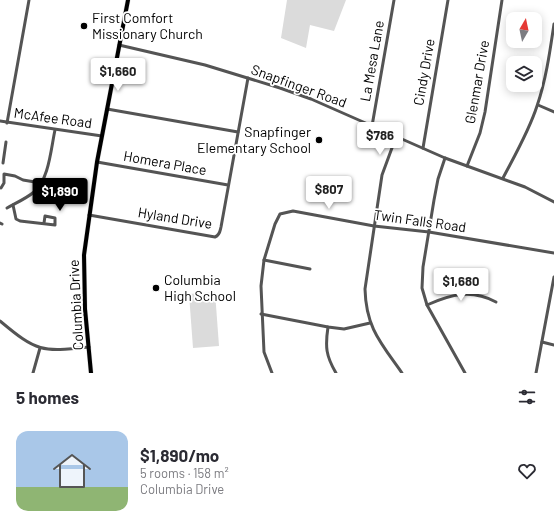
<!DOCTYPE html>
<meta charset="utf-8">
<style>
body{margin:0;font-family:Barlow,sans-serif;background:#f2f2f3;color:#2b2b33;height:100vh;display:flex;flex-direction:column;font-size:15px;white-space:nowrap}
*{box-sizing:border-box;margin:0}
p{font-size:13px;color:#7c7c81}
.icon{flex:none;width:22px;height:22px;fill:none;stroke:currentColor;stroke-width:2;stroke-linecap:round;stroke-linejoin:round}
.map{position:relative;height:373px;overflow:hidden}
.side{display:flex;flex-direction:column;background:#fff;flex:1}
.side>*{flex:none}
.needle{width:26px;rotate:9deg}
.fabs{position:absolute;left:506px;top:12px;display:grid;gap:8px}
.fabs a{display:grid;place-items:center;width:36px;height:36px;border-radius:8px;background:#fff;box-shadow:0 2px 10px #0003;font-size:20px}
.price{position:absolute;translate:-50% -34px;padding:0 9px;border-radius:4px;background:#fff;color:#222;font-size:13px;line-height:26px;filter:drop-shadow(0 1px 2px #0008)}
.price::after{content:'';position:absolute;left:50%;top:24px;width:12px;height:9px;margin-left:-6px;background:inherit;clip-path:polygon(0 0,100% 0,50% 100%)}
.price.on{background:#000;color:#fff}
ul{padding:0;list-style:none}
li{display:flex;align-items:center;gap:12px;height:100px;padding:0 16px}
li span{display:grid;place-items:center;flex:none;width:112px;height:80px;border-radius:12px;color:#555}
li>.icon{margin-inline-start:auto}
span .icon{width:48px;height:48px;fill:#fffc;stroke-width:1}
li b{font-size:17px}
h2{display:flex;justify-content:space-between;align-items:center;height:48px;padding:0 16px;font-size:17px}
.map>svg:first-child{display:block}
.green{fill:#dbdbdb}
.lines{fill:none;stroke-linecap:round;stroke-linejoin:round}
.major-casing{stroke:#dbdbdb;stroke-width:5}
.minor{stroke:#545454;stroke-width:3}
.major{stroke:#000;stroke-width:4}
.poi-dot{fill:#000;stroke:#fff;stroke-width:1.5}
.labels{text-anchor:middle;stroke-width:3.5;stroke-linejoin:round;paint-order:stroke}
.poi-label{font-size:14px;fill:#000;stroke:#fff;text-anchor:start}
.street-label{font-size:14px;fill:#000;stroke:#fff}
</style>
<div class="map">
<svg width="554" height="373" viewBox="0 0 554 373">
<rect width="100%" height="100%" fill="#fff"/>
<!-- green -->
<g class="green">
<path d="M287,0H346L334,31L310,25L306,48L281,38Z"/>
<path d="M215,292L219,346L193,348L189,294Z"/>
</g>
<g class="lines">
<defs>
<path id="major" d="M91,373L85,309L84,255L97,162L128,0"/>
</defs>
<!-- major casing -->
<use href="#major" class="major-casing"/>
<!-- minor -->
<g class="minor">
<path d="M119,45L205,65L280,88L311,99L445,158L525,187L554,202"/>
<path d="M538,105L554,112"/>
<path d="M107,109L238,132"/>
<path d="M0,121L102,136"/>
<path d="M7,123L29,0"/>
<path d="M372,126L394,0"/>
<path d="M396,137L382,175L365,289C366,328 381,343 402,373"/>
<path d="M423,148L448,0"/>
<path d="M445,158L438,179L434,200L423,267L422,288L427,305L465,373"/>
<path d="M97,162L228,185"/>
<path d="M3,163L6,142"/>
<path d="M467,166L480,133L485,112L502,0"/>
<path d="M503,178C515,155 529,131 537,106C546,80 550,51 554,24"/>
<path d="M1,188L4,183V174L15,176L23,180L41,183"/>
<path d="M13,205L16,219L20,221L55,225V218L45,216L44,223"/>
<path d="M7,208C16,203 27,198 34,192C49,180 51,148 55,130"/>
<path d="M89,215L215,237C220,235 220,231 221,227L248,78"/>
<path d="M0,223L2,224"/>
<path d="M264,260L310,269"/>
<path d="M427,305C451,294 472,289 496,302"/>
<path d="M261,314L328,327L344,329L370,323"/>
<path d="M0,321C37,352 41,352 89,347"/>
<path d="M328,327C325,347 326,356 336,373"/>
<path d="M542,342L554,345"/>
<path d="M33,373L40,348"/>
<path d="M272,373L264,352L261,286L264,260L275,224L280,214L293,211L374,226L429,232L554,253"/>
<path d="M536,373L554,277"/>
</g>
<!-- major -->
<use href="#major" class="major"/>
</g>
<!-- markers -->
<g class="poi-dot">
<circle cx="84" cy="26" r="4"/>
<circle cx="319" cy="140" r="4"/>
<circle cx="156" cy="288" r="4"/>
</g>
<g class="labels">
<!-- poi labels -->
<g class="poi-label">
<text x="92" y="23">First Comfort<tspan x="92" dy="16">Missionary Church</tspan></text>
<text x="311" y="137" text-anchor="end">Snapfinger<tspan x="311" dy="16">Elementary School</tspan></text>
<text x="164" y="285">Columbia<tspan x="164" dy="16">High School</tspan></text>
</g>
<!-- street labels -->
<g class="street-label">
<text transform="translate(372 61) rotate(-80)" y="5">La Mesa Lane</text>
<text transform="translate(424 72) rotate(-80)" y="5">Cindy Drive</text>
<text transform="translate(477 82) rotate(-80)" y="5">Glenmar Drive</text>
<text transform="translate(299 86) rotate(20)" y="5">Snapfinger Road</text>
<text transform="translate(53 118) rotate(8)" y="5">McAfee Road</text>
<text transform="translate(165 163) rotate(10)" y="5">Homera Place</text>
<text transform="translate(175 218) rotate(9)" y="5">Hyland Drive</text>
<text transform="translate(420 221) rotate(8)" y="5">Twin Falls Road</text>
<text transform="translate(76 305) rotate(-93)" y="5">Columbia Drive</text>
</g>
</g>
</svg>
<div class="fabs">
<a><svg class="needle" viewBox="-14 -14 28 28"><path d="M0-13l5 13h-10z" fill="#e53935"/><path d="M0 13l5-13h-10z" fill="#7c7c81"/></svg></a>
<a><svg class="icon" aria-label="layers" viewBox="0 0 24 24"><path d="M12 4l9 5-9 5-9-5zM3 14l9 5 9-5"/></svg></a>
</div>
<b class="price" style="left:118px;top:92px">$1,660</b>
<b class="price" style="left:380px;top:156px">$786</b>
<b class="price" style="left:329px;top:210px">$807</b>
<b class="price on" style="left:60px;top:212px">$1,890</b>
<b class="price" style="left:461px;top:302px">$1,680</b>
</div>
<section class="side">
<h2>5 homes<svg class="icon" aria-label="filters" viewBox="0 0 24 24"><path d="M4 7h16M4 17h16"/><circle cx="9" cy="7" r="2"/><circle cx="15" cy="17" r="2"/></svg></h2>
<ul>
<li><span style="background:linear-gradient(#a9c7e8 70%,#8fb573 0)"><svg class="icon" aria-label="home" viewBox="0 0 24 24"><path d="M3 11l9-7 9 7M6 9v11h12V9"/></svg></span><div><b>$1,890/mo</b><p>5 rooms · 158 m²</p><p>Columbia Drive</p></div><svg class="icon" aria-label="heart" viewBox="0 0 24 24"><path d="M12 20l-8-8c-3-5 5-10 8-4 3-6 11-1 8 4z"/></svg></li>
</ul>
</section>
